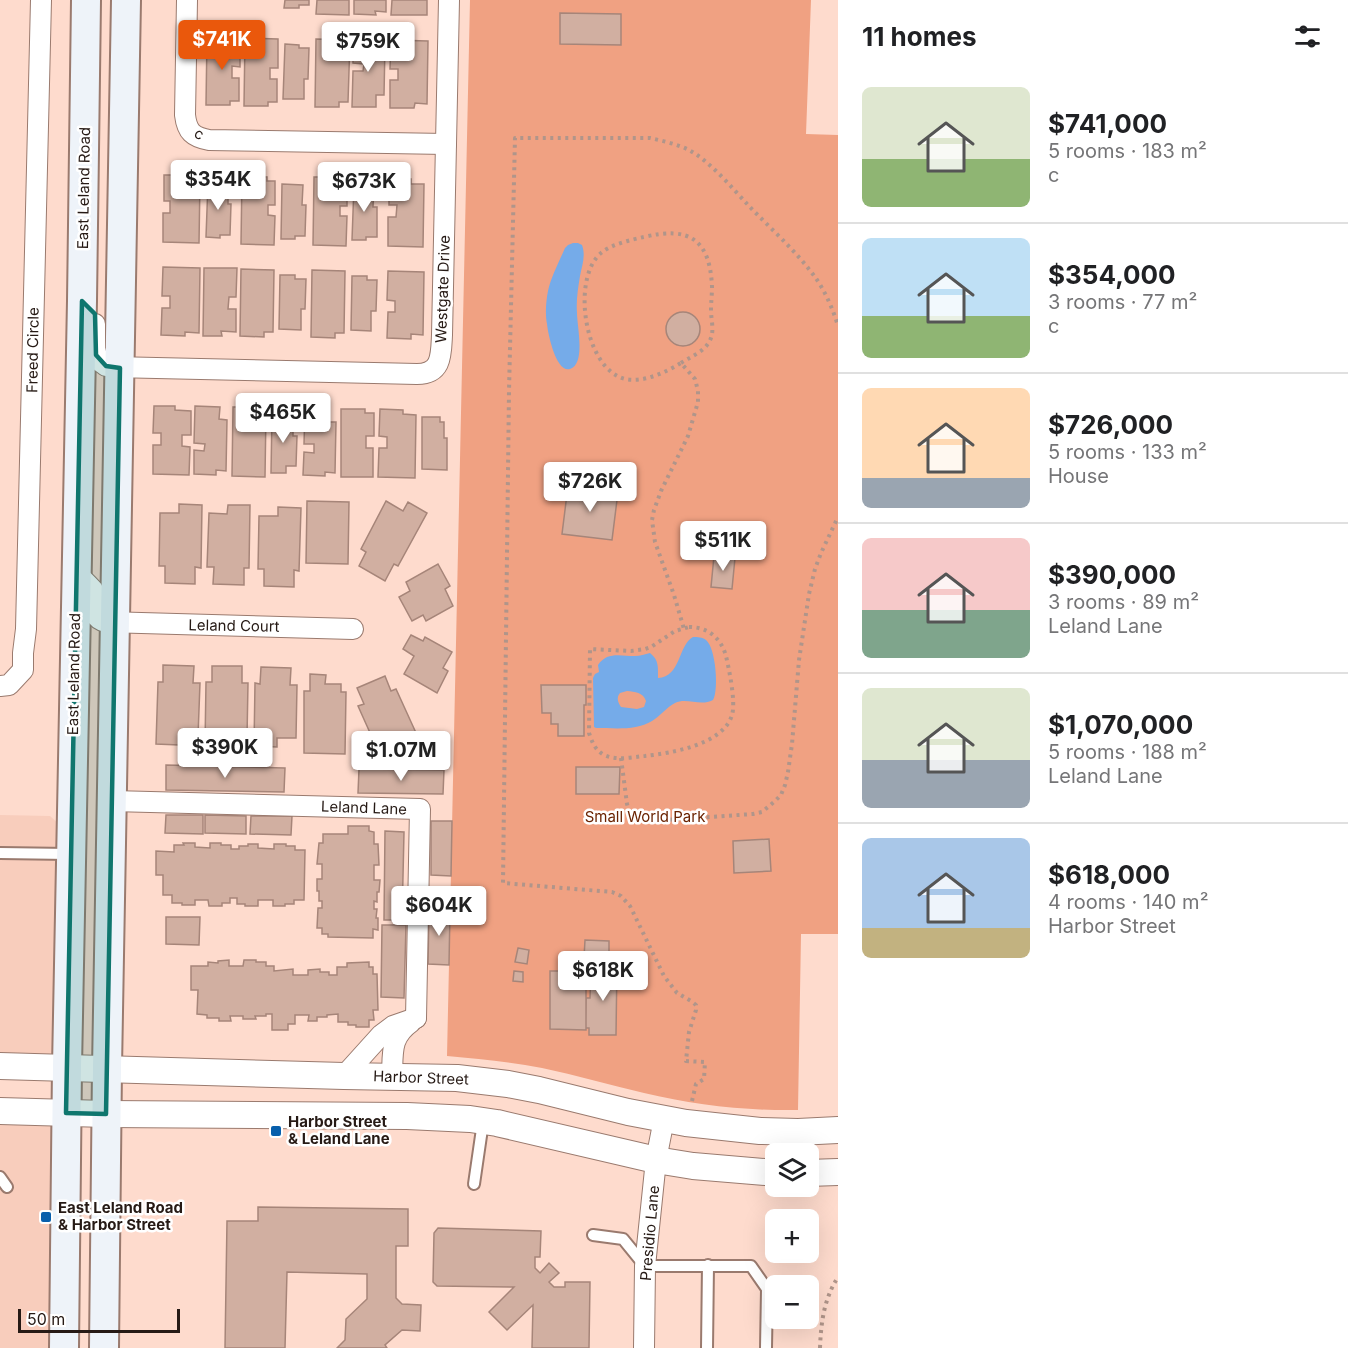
<!DOCTYPE html>
<meta charset="utf-8">
<style>
body{margin:0;font-family:Inter,sans-serif;background:#f2f2f2;color:#202124;height:100vh;display:flex;flex-direction:column;font-size:22px;white-space:nowrap}
*{box-sizing:border-box;margin:0}
p{font-size:20px;color:#757577}
.icon{flex:none;width:33px;height:33px;fill:none;stroke:currentColor;stroke-width:2;stroke-linecap:round;stroke-linejoin:round}
.map{position:relative;flex:1;overflow:hidden}
.drawer{display:flex;flex-direction:column;background:#fff;width:510px}
.drawer>*{flex:none}
.controls{position:absolute;left:765px;top:1143px;display:grid;gap:12px}
.controls a{display:grid;place-items:center;width:54px;height:54px;border-radius:9px;background:#fff;box-shadow:0 6px 24px #0002;font-size:30px}
.scale{position:absolute;left:18px;bottom:15px;width:162px;box-sizing:border-box;padding-left:6px;border:3px solid #261a15;border-top:0;font-size:16px;line-height:21px;white-space:nowrap;color:#261a15;-webkit-text-stroke:4px #fff;paint-order:stroke}
.price{position:absolute;translate:-50% -51px;padding:0 14px;border-radius:6px;background:#fff;color:#222;font-size:20px;line-height:39px;filter:drop-shadow(0 2px 3px #0008)}
.price::after{content:'';position:absolute;left:50%;top:36px;width:18px;height:14px;margin-left:-9px;background:inherit;clip-path:polygon(0 0,100% 0,50% 100%)}
.price.active{background:#ea580c;color:#fff}
ul{padding:0;list-style:none}
li{display:flex;align-items:center;gap:18px;height:150px;padding:0 24px}
li+li{border-top:2px solid #e0e0e0}
li span{display:grid;place-items:center;flex:none;width:168px;height:120px;border-radius:9px;color:#555}
li>.icon{margin-inline-start:auto}
span .icon{width:72px;height:72px;fill:#fffc;stroke-width:1}
li b{font-size:26px}
h2{display:flex;justify-content:space-between;align-items:center;height:72px;padding:0 24px;font-size:26px}
main{display:flex;flex:1;min-height:0}
.map>svg:first-child{display:block}
.built{fill:#f8cdbc}
.green{fill:#f0a182}
.water{fill:#75abe9;fill-rule:evenodd}
.building{fill:#d1afa1;stroke:#a68579;stroke-width:1.5}
.lines{fill:none;stroke-linecap:round;stroke-linejoin:round}
.service-casing{stroke:#9a7a6e;stroke-width:14}
.minor-casing{stroke:#9a7a6e;stroke-width:22}
.tertiary-casing{stroke:#9a7a6e;stroke-width:28}
.secondary-casing{stroke:#9a7a6e;stroke-width:32}
.path{stroke:#b0958a;stroke-width:4;stroke-dasharray:3 4.5;stroke-linecap:butt}
.service{stroke:#fff;stroke-width:10}
.minor{stroke:#fff;stroke-width:20}
.tertiary{stroke:#fff;stroke-width:26}
.secondary{stroke:#eef3f9;stroke-width:28}
.marked{fill:#0f766e;fill-opacity:0.2;stroke:#0f766e;stroke-width:4.5;stroke-linejoin:round}
.poi-dot{fill:#085fac;stroke:#fff;stroke-width:2}
.labels{text-anchor:middle;stroke-width:5;stroke-linejoin:round;paint-order:stroke}
.street-label{font-size:15px;fill:#261a15;stroke:#fff}
.park-label{font-size:15px;fill:#6a2200;stroke:#fff}
.poi-label{font-size:15px;font-weight:bold;fill:#261a15;stroke:#fff;text-anchor:start}
</style>
<main>
<div class="map">
<svg width="838" height="1348" viewBox="0 0 838 1348">
<rect width="100%" height="100%" fill="#fedbcd"/>
<!-- built -->
<g class="built">
<path d="M0,815L50,816L62,827L58,1058L0,1057Z"/>
<path d="M0,1122L55,1124L53,1348H0Z"/>
</g>
<!-- green -->
<path class="green" d="M470,0H811L806,134L838,135V934H801L798,1110C747,1111 694,1105 644,1093C610,1085 576,1075 542,1068C511,1062 479,1059 447,1056Z"/>
<!-- water -->
<g class="water">
<path d="M573,243H578L582,245C586,256 582,265 580,276C578,288 576,301 577,313C577,326 586,364 570,369C556,373 548,334 547,324C545,314 546,301 548,291C551,277 559,262 565,248L568,245Z"/>
<path d="M693,637C698,637 702,637 706,640C716,648 719,691 713,700C700,707 687,697 675,703C667,707 660,716 652,721C636,731 614,728 596,728L594,727L593,678L595,674L599,672L598,665C607,651 621,656 635,656C640,656 645,654 650,653C659,660 658,667 658,678C681,677 678,645 693,637ZM627,691C635,692 643,692 646,701L644,707L637,709L621,707C618,702 616,698 620,693Z"/>
</g>
<!-- building -->
<g class="building">
<path d="M285,0H309V5H299V8H284Z"/>
<path d="M317,0H349V15L316,14Z"/>
<path d="M354,0H386V12L375,11L376,15L354,14Z"/>
<path d="M392,0H427V15H391Z"/>
<path d="M560,13L621,14V45L560,44Z"/>
<path d="M207,37L240,38V67L232,66V78H239V101H230V105H206Z"/>
<path d="M245,38L278,39V68H270V79H277V102H268V106H244Z"/>
<path d="M316,39L350,40L348,102H339V107H315Z"/>
<path d="M353,40L376,41L375,45H385L384,95H376V107H352L353,71H363L364,64L353,63Z"/>
<path d="M391,40L428,41L427,104L415,103L414,108H390V80H398V69H390Z"/>
<path d="M285,44L299,45V48H309L308,79H304V99H283Z"/>
<path d="M164,175H187L188,180H200L199,243L163,242V213H170V201H164Z"/>
<path d="M242,176L267,177V181H275V205H268V215L275,216L274,245L241,244Z"/>
<path d="M314,177H339V182H347V206H340V216H347L346,246L313,245Z"/>
<path d="M389,179H411V184H424L423,247L388,246V217H396L397,205H389Z"/>
<path d="M208,183L228,184V204H231L230,235H220V238L206,237Z"/>
<path d="M282,184L303,185L302,205H306L305,236H295V239H281Z"/>
<path d="M354,185L374,186L373,207H377V237H366V240H352Z"/>
<path d="M163,267L200,268L199,333L185,332V336L161,335L162,308H170V296H162Z"/>
<path d="M204,268H237L236,297H229L228,309H236V332L221,331L222,336H203Z"/>
<path d="M241,269L274,270L273,332H264V337L240,336Z"/>
<path d="M312,270L345,271L344,333H335V338L311,337Z"/>
<path d="M388,271L424,272L423,335L411,334V339L387,338L388,312H395V301L387,300Z"/>
<path d="M280,275H295V279H306L305,309H301V330L279,329Z"/>
<path d="M352,276H367V280H377L376,311H371V331L351,330Z"/>
<circle cx="683" cy="329" r="17"/>
<path d="M154,406H175V410L191,411V435H182V446L190,447L189,475L153,474V445H161V433H153Z"/>
<path d="M195,406L220,407L219,419L227,420L226,471L216,470V475L194,474V450L204,451L205,444L194,443Z"/>
<path d="M233,407H258V412H266L265,477L232,476Z"/>
<path d="M305,409H328V422H336L335,473L325,472V476L303,475L304,452L314,453V444H304Z"/>
<path d="M341,409H365V413H374V436H366V448H373V477H341Z"/>
<path d="M380,409L403,410V414L416,415L415,478L378,477L379,448H387V437L379,436Z"/>
<path d="M272,415H293V436H297L296,466H286V473H271Z"/>
<path d="M422,417H440V422H444V438H447V470L422,469Z"/>
<path d="M568,486L618,492L612,540L562,534Z"/>
<path d="M307,501L349,502L348,564L306,563Z"/>
<path d="M386,501L403,511L408,502L427,513L398,566L394,564L385,581L359,566L366,552L361,549Z"/>
<path d="M179,504L202,505L201,568L195,567V584L165,583V566H159L160,513H179Z"/>
<path d="M228,505H250L249,568H244V585L213,584L214,567H207L209,513L227,514Z"/>
<path d="M278,507L301,508L299,571L294,570V587L264,586V569H258L259,516H278Z"/>
<path d="M714,556L735,558L732,589L711,587Z"/>
<path d="M438,564L450,586L445,589L453,606L426,621L423,615L412,621L399,597L410,591L406,582Z"/>
<path d="M411,635L423,641L425,637L452,652L443,668L448,671L437,693L404,674L414,656L403,649Z"/>
<path d="M163,665L194,666L193,683H200L198,736H180L179,745L156,744L158,682H163Z"/>
<path d="M212,666H242V683H248L247,737L228,736V746L205,745L206,682H212Z"/>
<path d="M261,667L291,668L290,685H297L296,738H277V747L254,746L255,683L260,684Z"/>
<path d="M310,674L326,675L325,684H341V692H346L345,754L304,753V691H310Z"/>
<path d="M385,676L391,691L396,689L422,746L401,755L397,747L380,755L358,706L364,704L357,688Z"/>
<path d="M541,685H586V705H584V736H558V724H551V713H542Z"/>
<path d="M166,765L285,768L284,792L166,790Z"/>
<path d="M576,767H620L619,794H576Z"/>
<path d="M359,769L444,770L443,794L358,793Z"/>
<path d="M166,815H203V834L165,833Z"/>
<path d="M205,815L246,816V834L205,833Z"/>
<path d="M251,816H292L291,835L250,834Z"/>
<path d="M431,821H452L451,876L431,875Z"/>
<path d="M348,826H369V831L374,832V844H378L379,865H374V880H380L379,892H377V902L374,901V909H377L376,918H378V930L373,929V938L328,937V934H322V928H317L318,908H322V901H319V891H317V879H322V864H317L319,843H323V834H348Z"/>
<path d="M385,831L404,832L402,920H384Z"/>
<path d="M769,839L771,871L734,873L733,841Z"/>
<path d="M183,843H195V847L210,848V843H221V845H231V849H239V846H248V844H258V848L274,849V844H286V846H295V850H305L304,900H294V904H285V906H273V900H258V906H245V904H237V898H230V903H222V906H209L208,900H195V905H182V903H172V895H163V875H156V851L174,852V845H184Z"/>
<path d="M429,910H450L449,965L428,964Z"/>
<path d="M166,917H200L199,945L166,944Z"/>
<path d="M382,925H406L404,998L381,997Z"/>
<path d="M585,940L609,941V959L584,958Z"/>
<path d="M518,948L529,950L527,964L515,962Z"/>
<path d="M229,960V966H243L244,960H256V962H266V966H274V971L293,969V975H308V970L320,969V972H329V975H337V967H347V963L369,962V967H373V974H377L378,1010H373L374,1020H369V1027H356V1025H348V1022H338V1014L327,1015V1017H317V1021H308L309,1015H295V1024H288V1030H272V1014H266V1016H255L256,1019H243V1016H230L231,1021H219V1018H207V1015L197,1014L198,990H191V966H208V962L218,963V961Z"/>
<path d="M606,963H617L616,1035H589V1028H585L586,998H590L591,970H605Z"/>
<path d="M514,971L523,972V982L513,981Z"/>
<path d="M550,971H586V1030L550,1029Z"/>
<path d="M258,1207L408,1209V1246H396V1298L402,1304L421,1305L420,1331L402,1330L385,1345L387,1348H337L345,1340L346,1319L367,1299V1274L287,1272L285,1348H225L227,1221H258Z"/>
<path d="M438,1228L541,1231L540,1257H535V1268L540,1273L549,1263L559,1273L549,1282L554,1287H565V1282H590L589,1348H532L533,1305L507,1330L489,1312L514,1287L437,1286L433,1282L434,1233Z"/>
</g>
<g class="lines">
<defs>
<g id="service">
<path d="M0,853L69,854"/>
<path d="M0,1177L7,1187"/>
<path d="M474,1184L483,1122"/>
<path d="M593,1235L623,1239L645,1266H751L767,1289L766,1348"/>
<path d="M707,1348L708,1265"/>
</g>
<g id="minor">
<path d="M187,0L185,115C187,132 193,137 209,140L446,144"/>
<path d="M95,324V349L98,360L106,366L112,367L417,374C442,374 441,355 442,335L449,0"/>
<path d="M76,573C81,578 88,584 93,590C101,602 86,617 106,622L353,629"/>
<path d="M0,686L9,685L23,670V653L26,629L41,0"/>
<path d="M112,801L420,809L416,1018"/>
<path d="M344,1076L381,1035L393,1026L416,1018"/>
<path d="M392,1076C393,1052 390,1037 411,1022"/>
<path d="M644,1348L645,1266L656,1160L664,1119"/>
</g>
<g id="tertiary">
<path d="M0,1066L344,1076L457,1078L508,1084L539,1090L628,1112L686,1123L760,1131L798,1132L838,1130"/>
<path d="M0,1111L106,1114L407,1116L470,1119L497,1123L656,1160L693,1166L776,1173"/>
<path d="M808,1173L838,1172"/>
</g>
<g id="secondary">
<path d="M64,1348L67,1067L82,301L86,0"/>
<path d="M104,1348L107,1068L126,0"/>
</g>
</defs>
<!-- service casing -->
<use href="#service" class="service-casing"/>
<!-- minor casing -->
<use href="#minor" class="minor-casing"/>
<!-- tertiary casing -->
<use href="#tertiary" class="tertiary-casing"/>
<!-- secondary casing -->
<use href="#secondary" class="secondary-casing"/>
<!-- path -->
<g class="path">
<path d="M681,363C690,357 701,353 707,345C716,334 711,322 711,310C711,302 712,295 712,287C710,239 689,226 644,237C630,240 612,244 601,253C571,278 584,369 625,379C644,383 666,372 681,363L695,379L698,391V402L688,436L661,491L654,510L652,520L655,542L674,595L684,629"/>
<path d="M689,627C708,627 721,638 726,656C729,669 736,702 732,715C723,745 671,753 645,756C632,757 617,761 604,755C595,750 592,742 589,733L590,649L631,651L645,649L651,647L675,631Z"/>
<path d="M621,758L627,804L630,814L639,819L650,821L753,814L762,812L774,802L781,795L785,785L788,772L792,744L799,660L809,594L815,569L821,553L838,517"/>
<path d="M692,1101L696,1084L704,1079L705,1062L686,1061L689,1032L696,1010V1005L691,1001L677,993L664,976L630,906L621,896L612,892L503,883L509,391L515,138H650C663,141 677,144 689,150C711,162 732,188 749,206C771,229 796,251 815,277C825,291 833,309 838,326"/>
<path d="M820,1348C821,1322 824,1299 838,1277"/>
</g>
<!-- service -->
<use href="#service" class="service"/>
<!-- minor -->
<use href="#minor" class="minor"/>
<!-- tertiary -->
<use href="#tertiary" class="tertiary"/>
<!-- secondary -->
<use href="#secondary" class="secondary"/>
</g>
<!-- marked area -->
<path class="marked" d="M82,301L95,314L96,355L106,366L120,368L106,1114L66,1113Z"/>
<!-- markers -->
<g class="poi-dot">
<rect x="270" y="1125" width="12" height="12" rx="3"/>
<rect x="40" y="1211" width="12" height="12" rx="3"/>
</g>
<g class="labels">
<!-- street labels -->
<g class="street-label">
<text transform="translate(199 134) rotate(27)" y="5">c</text>
<text transform="translate(84 188) rotate(-89)" y="5">East Leland Road</text>
<text transform="translate(443 289) rotate(-88)" y="5">Westgate Drive</text>
<text transform="translate(33 350) rotate(-89)" y="5">Freed Circle</text>
<text transform="translate(234 626) rotate(1)" y="5">Leland Court</text>
<text transform="translate(74 674) rotate(-89)" y="5">East Leland Road</text>
<text transform="translate(364 808) rotate(2)" y="5">Leland Lane</text>
<text transform="translate(421 1078) rotate(2)" y="5">Harbor Street</text>
<text transform="translate(650 1233) rotate(-85)" y="5">Presidio Lane</text>
</g>
<!-- park labels -->
<g class="park-label">
<text x="645" y="822">Small World Park</text>
</g>
<!-- poi labels -->
<g class="poi-label">
<text x="288" y="1127">Harbor Street<tspan x="288" dy="17">&amp; Leland Lane</tspan></text>
<text x="58" y="1213">East Leland Road<tspan x="58" dy="17">&amp; Harbor Street</tspan></text>
</g>
</g>
</svg>
<div class="controls">
<a><svg class="icon" aria-label="layers" viewBox="0 0 24 24"><path d="M12 4l9 5-9 5-9-5zM3 14l9 5 9-5"/></svg></a>
<a>+</a>
<a>−</a>
</div>
<div class="scale">50 m</div>
<b class="price active" style="left:222px;top:71px">$741K</b>
<b class="price" style="left:368px;top:73px">$759K</b>
<b class="price" style="left:218px;top:211px">$354K</b>
<b class="price" style="left:364px;top:213px">$673K</b>
<b class="price" style="left:283px;top:444px">$465K</b>
<b class="price" style="left:590px;top:513px">$726K</b>
<b class="price" style="left:723px;top:572px">$511K</b>
<b class="price" style="left:225px;top:779px">$390K</b>
<b class="price" style="left:401px;top:782px">$1.07M</b>
<b class="price" style="left:439px;top:937px">$604K</b>
<b class="price" style="left:603px;top:1002px">$618K</b>
</div>
<section class="drawer">
<h2>11 homes<svg class="icon" aria-label="filters" viewBox="0 0 24 24"><path d="M4 7h16M4 17h16"/><circle cx="9" cy="7" r="2"/><circle cx="15" cy="17" r="2"/></svg></h2>
<ul>
<li><span style="background:linear-gradient(#dfe7d0 60%,#8fb573 0)"><svg class="icon" aria-label="home" viewBox="0 0 24 24"><path d="M3 11l9-7 9 7M6 9v11h12V9"/></svg></span><div><b>$741,000</b><p>5 rooms · 183 m²</p><p>c</p></div></li>
<li><span style="background:linear-gradient(#bfe0f5 65%,#8fb573 0)"><svg class="icon" aria-label="home" viewBox="0 0 24 24"><path d="M3 11l9-7 9 7M6 9v11h12V9"/></svg></span><div><b>$354,000</b><p>3 rooms · 77 m²</p><p>c</p></div></li>
<li><span style="background:linear-gradient(#ffd9b3 75%,#9aa5b1 0)"><svg class="icon" aria-label="home" viewBox="0 0 24 24"><path d="M3 11l9-7 9 7M6 9v11h12V9"/></svg></span><div><b>$726,000</b><p>5 rooms · 133 m²</p><p>House</p></div></li>
<li><span style="background:linear-gradient(#f6c9c9 60%,#7fa58c 0)"><svg class="icon" aria-label="home" viewBox="0 0 24 24"><path d="M3 11l9-7 9 7M6 9v11h12V9"/></svg></span><div><b>$390,000</b><p>3 rooms · 89 m²</p><p>Leland Lane</p></div></li>
<li><span style="background:linear-gradient(#dfe7d0 60%,#9aa5b1 0)"><svg class="icon" aria-label="home" viewBox="0 0 24 24"><path d="M3 11l9-7 9 7M6 9v11h12V9"/></svg></span><div><b>$1,070,000</b><p>5 rooms · 188 m²</p><p>Leland Lane</p></div></li>
<li><span style="background:linear-gradient(#a9c7e8 75%,#c2b280 0)"><svg class="icon" aria-label="home" viewBox="0 0 24 24"><path d="M3 11l9-7 9 7M6 9v11h12V9"/></svg></span><div><b>$618,000</b><p>4 rooms · 140 m²</p><p>Harbor Street</p></div></li>
</ul>
</section>
</main>
